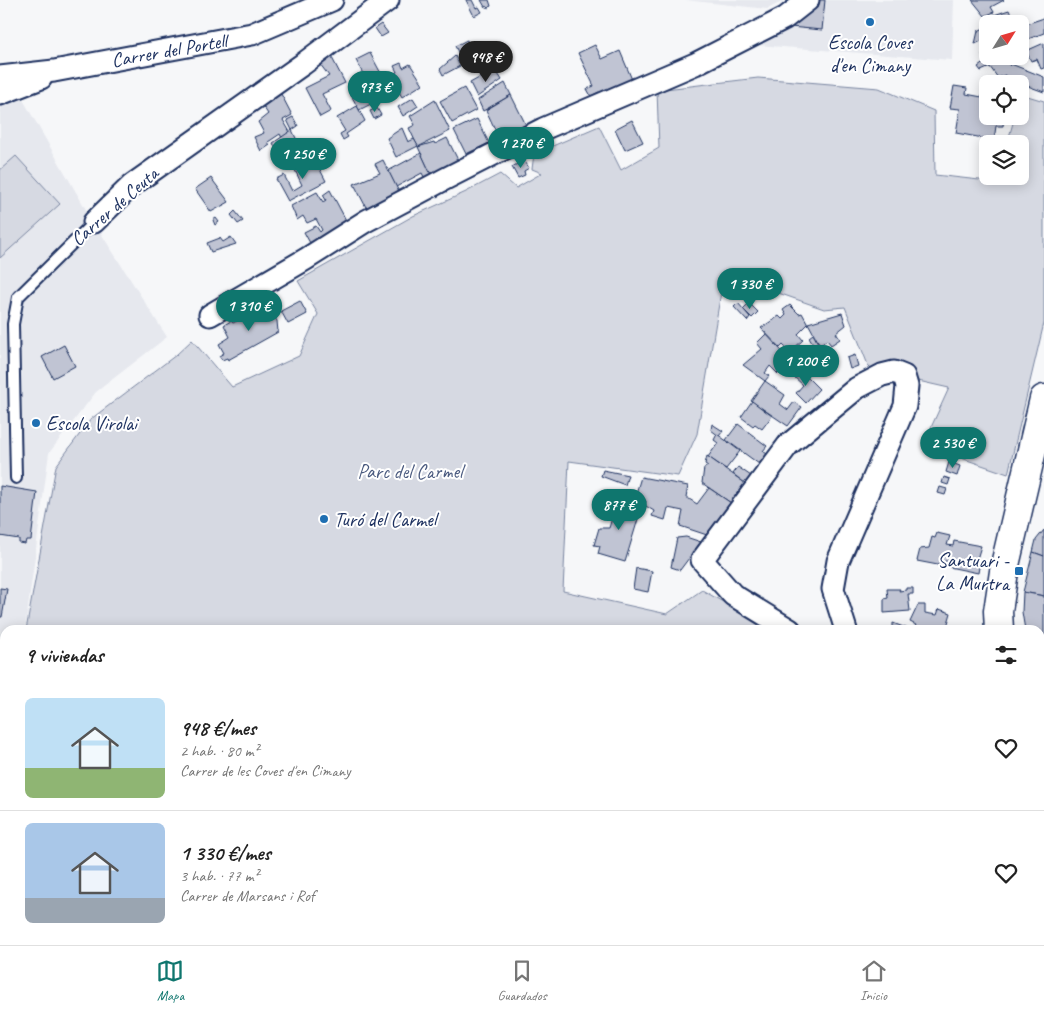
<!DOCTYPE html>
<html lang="es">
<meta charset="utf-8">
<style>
body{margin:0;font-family:Caveat,sans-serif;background:#f6f6f6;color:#222;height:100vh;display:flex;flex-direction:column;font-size:19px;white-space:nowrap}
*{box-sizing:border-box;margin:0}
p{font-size:16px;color:#767676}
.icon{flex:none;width:28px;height:28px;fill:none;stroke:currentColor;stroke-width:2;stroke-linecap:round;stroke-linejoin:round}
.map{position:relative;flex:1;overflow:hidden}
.sheet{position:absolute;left:0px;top:625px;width:1045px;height:320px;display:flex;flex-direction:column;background:#fff;border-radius:15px 15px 0 0;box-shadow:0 2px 12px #0003}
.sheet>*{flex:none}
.needle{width:32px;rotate:53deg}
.fabs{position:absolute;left:979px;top:15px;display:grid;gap:10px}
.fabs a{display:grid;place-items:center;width:50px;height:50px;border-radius:8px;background:#fff;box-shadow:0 2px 12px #0003;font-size:25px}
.price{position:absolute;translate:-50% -42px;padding:0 11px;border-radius:18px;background:#0f766e;color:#fff;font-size:16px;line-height:32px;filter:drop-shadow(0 1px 2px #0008)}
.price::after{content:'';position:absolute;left:50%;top:30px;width:15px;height:11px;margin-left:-8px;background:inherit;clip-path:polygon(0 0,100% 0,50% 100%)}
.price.current{background:#222;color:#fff}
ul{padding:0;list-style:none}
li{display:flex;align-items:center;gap:15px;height:125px;padding:0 25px}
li+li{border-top:1px solid #e0e0e0}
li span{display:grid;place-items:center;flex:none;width:140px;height:100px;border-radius:8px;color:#555}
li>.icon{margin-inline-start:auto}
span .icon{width:60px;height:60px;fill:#fffc;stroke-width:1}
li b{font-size:21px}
h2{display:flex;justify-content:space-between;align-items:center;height:60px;padding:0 25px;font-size:21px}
.menu{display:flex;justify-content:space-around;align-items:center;height:70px;border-top:1px solid #e0e0e0;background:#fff;font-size:14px;color:#767676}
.menu a{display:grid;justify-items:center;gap:2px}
.menu .current{color:#0f766e}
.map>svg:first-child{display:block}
.built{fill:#e6e8ee}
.green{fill:#d6d9e2;stroke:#7884a0}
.building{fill:#c0c4d3;stroke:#1b2f5e}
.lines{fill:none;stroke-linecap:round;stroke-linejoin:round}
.lane-casing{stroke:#1b2f5e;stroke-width:14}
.street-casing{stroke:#1b2f5e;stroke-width:25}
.secondary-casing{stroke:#1b2f5e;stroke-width:31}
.lane{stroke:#fff;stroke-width:10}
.street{stroke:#fff;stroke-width:21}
.secondary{stroke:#fff;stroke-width:28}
.poi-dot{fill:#1f6fb2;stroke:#fff;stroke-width:2}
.labels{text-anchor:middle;stroke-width:4;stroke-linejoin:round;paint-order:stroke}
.poi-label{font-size:20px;fill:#1b2f5e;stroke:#fff;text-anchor:start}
.street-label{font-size:20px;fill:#1b2f5e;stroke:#fff}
.park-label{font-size:20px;fill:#4a5a7f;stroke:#fff}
</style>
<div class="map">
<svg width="1044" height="945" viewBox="0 0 1044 945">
<rect width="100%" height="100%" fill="#f6f7f9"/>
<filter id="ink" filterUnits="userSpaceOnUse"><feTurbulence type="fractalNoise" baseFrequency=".02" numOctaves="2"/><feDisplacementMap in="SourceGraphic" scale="10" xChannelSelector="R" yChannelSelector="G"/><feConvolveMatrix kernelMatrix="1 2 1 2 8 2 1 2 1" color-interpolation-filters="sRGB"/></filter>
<g filter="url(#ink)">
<!-- built -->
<g class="built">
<path d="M685,0H786L767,9Z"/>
<path d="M815,0H954L952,60L757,45Z"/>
<path d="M22,98L88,213L167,337L96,392L49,453L25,630H5V704L0,710V105Z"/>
</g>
<!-- green -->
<g class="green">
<path d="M758,78L879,88L934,111L935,175L997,182L999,176H1020V144H1007L1015,116H1020L1021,94L1044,101V323L1008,474L923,445L949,388L870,370L845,307L824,309L747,282L721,292L697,434L678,476L569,461L563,591L667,614L702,590L772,630H26L56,466L91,419L176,355L192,340L232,387L299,356L318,314L298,281L413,216L466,192L500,174L516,188L542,173L532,169L534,154L599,126L621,170L659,148L657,90Z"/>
<path d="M16,156L60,204L0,258V170Z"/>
<path d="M0,658H5V940H869L876,945H0Z"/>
<path d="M1044,830V945H927L928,940H1040V832Z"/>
</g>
<!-- building -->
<g class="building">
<path d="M466,0H472L476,8L479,7L482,12L474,16Z"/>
<path d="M481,0H489L491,6L488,8L487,6L485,7Z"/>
<path d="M820,0H825L822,30L790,27Z"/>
<path d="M972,0H1004L991,7L994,12L985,16Z"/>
<path d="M1009,10L1015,24H993L997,22L994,15Z"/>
<path d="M1044,18V33L1020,42V26Z"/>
<path d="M381,24L388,33L381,37L375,28Z"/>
<path d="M988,26V38L975,44L978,31Z"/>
<path d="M467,40L473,54L484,48L490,60L468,72L455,46Z"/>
<path d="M1044,43V68L1041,69L1037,59L1031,61L1026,51Z"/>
<path d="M595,45L602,59L620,51L633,82L600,95L599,92L591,96L587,89L594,86L578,53Z"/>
<path d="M988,51V56H1002L1010,66L1011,64L1044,77V92L1006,78L1005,75L998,78L990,67L981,71L978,67L985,62L982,55Z"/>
<path d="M370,53L384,79L369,86L356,60Z"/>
<path d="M331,56L345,83L322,94L331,111L320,117L305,88L329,76L320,64Z"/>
<path d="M455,56L460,66L443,75L440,69Z"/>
<path d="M401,63L403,68L410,64L423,84L402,97L390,76L397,72L394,66Z"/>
<path d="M495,69L502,80L477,97L470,83Z"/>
<path d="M505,83L511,95L483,111L478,100Z"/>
<path d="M366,85L375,102L359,110L350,93Z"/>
<path d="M954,86L967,88L966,94L982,97L983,91L988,92V116H1004L1003,126H996L994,140L956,133L960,109L950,108Z"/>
<path d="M464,88L476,110L452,123L440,101Z"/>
<path d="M280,92L292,115L283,120L290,132L282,138L280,134L268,142L270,145L261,151L254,137L264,133L258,122L268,114L262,105Z"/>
<path d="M511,95L526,125L499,138L486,110Z"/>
<path d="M413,98L418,106L403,116L398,107Z"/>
<path d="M435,100L450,131L418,147L409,128L415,125L410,116Z"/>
<path d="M357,106L365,121L346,134L348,137L343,140L340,134L345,131L337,118Z"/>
<path d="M377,108L381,115L374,119L370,111Z"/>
<path d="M293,117L298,126L292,130L287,120Z"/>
<path d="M477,119L489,143L466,154L454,130Z"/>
<path d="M632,120L643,142L625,150L615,129Z"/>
<path d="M402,128L408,142L414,139L418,146L396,157L387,138Z"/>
<path d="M292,130L308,163L297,169L291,156L282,161L273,143Z"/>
<path d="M447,138L458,160L438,170L440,176L433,179L418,147L434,142L435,144Z"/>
<path d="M421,153L433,179L427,183L422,173L396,187L388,171Z"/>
<path d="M315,160L326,181L288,201L276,179L284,175L292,191L302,185L295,170Z"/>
<path d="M383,160L401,196L369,213L354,184L380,173L375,164Z"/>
<path d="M524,160L529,168L524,171L525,175L518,178L512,167Z"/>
<path d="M211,178L229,202L211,212L195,189Z"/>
<path d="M330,190L348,224L310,243L304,232L316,226L320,232L322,230L316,219L307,223L303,216L297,220L291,206L317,192L323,202L326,200L323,195Z"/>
<path d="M235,211L243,221L238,224L231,215Z"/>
<path d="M216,218L219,222L215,225L213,220Z"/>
<path d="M231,237L236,244L211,252L207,243L220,238L223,242Z"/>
<path d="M266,293L268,300L261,302L259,295Z"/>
<path d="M300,301L307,314L288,324L281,311Z"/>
<path d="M738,303L750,317L747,321L734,307Z"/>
<path d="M749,303L758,312L752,318L743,309Z"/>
<path d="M267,304L277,321L278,332L228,360L227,358L222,360L219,356L224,353L219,344L230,337L224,325L231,321L233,323Z"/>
<path d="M790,305L799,314L802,313L808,324L798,334L803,340L790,352L783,345L780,348L761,328L779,316L782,319L786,315L783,310Z"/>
<path d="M842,313L846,325L836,333L840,339L831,345L827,340L820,345L808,323Z"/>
<path d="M766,334L790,360L787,364L794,370L788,377L780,371L778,374L770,366L765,373L769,376L765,381L743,365L762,349L757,343Z"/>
<path d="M813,334L824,354L816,359L811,351L816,348L809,337Z"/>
<path d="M64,345L75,366L53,378L42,357Z"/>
<path d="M855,355L858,366L850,369L847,358Z"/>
<path d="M801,371L819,389L806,403L796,393L803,385L794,377Z"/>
<path d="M765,381L785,395L780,404L788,410L794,402L802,407L788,426L751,401Z"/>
<path d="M752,401L772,416L762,429L755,424L753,426L741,417Z"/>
<path d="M712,424L723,431L719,436L711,430Z"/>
<path d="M738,424L767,446L763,451L767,454L759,464L726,440Z"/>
<path d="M717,434L740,451L726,469L708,457L718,443L714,440Z"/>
<path d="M707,456L745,483L731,503L702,483L704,468L708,466L705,464Z"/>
<path d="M949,462L960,466L957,476L946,472Z"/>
<path d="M738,467L751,476L745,483L733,474Z"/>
<path d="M603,470L628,475L625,485L601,476Z"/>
<path d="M641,477L688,486L686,497L697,504L709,488L731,503L707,535L680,526L683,511L668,508L665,520L652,516L654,511L644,505L646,501L634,500Z"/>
<path d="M944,477L950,479L948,485L942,483Z"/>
<path d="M0,486L37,492L31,540H26L25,544L19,543V539L0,536Z"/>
<path d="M940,487L947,489L945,495L938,493Z"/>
<path d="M618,498L642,506L625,562L598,554L600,546L594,545L599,528H609Z"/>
<path d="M1044,530V556L1033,552L1036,540Z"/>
<path d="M937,533L950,536L947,545L953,546L954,541L981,546L977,559H971L980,561L978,573L949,567L950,562L945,561L943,566L917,561L920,549L929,548L932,537L935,538Z"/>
<path d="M686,537L701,542L680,570L671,567L677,538Z"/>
<path d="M1033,552L1044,556V596L1023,592Z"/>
<path d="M636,568L652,571L648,592L633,589Z"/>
<path d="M0,588L7,589L2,617H0Z"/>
<path d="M906,588H913V594H908L910,611L884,613V599L888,598L887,589H900L899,591L906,590Z"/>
<path d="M1023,592L1044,596V675L1040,671V630H1025L1022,612Z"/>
<path d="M918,605H925V613L937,615L939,609L951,613L946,630H913L916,625L910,622Z"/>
<path d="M893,623L911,630H893Z"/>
</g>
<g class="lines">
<defs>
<path id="lane" d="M16,478L13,324L18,297L94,222"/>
<g id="street">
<path d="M0,77L54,71L252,34L332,0"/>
<path d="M0,94L41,78"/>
<path d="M94,222L132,185L303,64L388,0"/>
<path d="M210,315L306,259L366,221L445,179L543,129L695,64L785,18L808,0"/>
<path d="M790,630L733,595L702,560L788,445L857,388L882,375L894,372L904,376L907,386L905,406L838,561L833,589L846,630"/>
<path d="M1040,753L1044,755"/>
</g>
<g id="secondary">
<path d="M999,630L998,611L1005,565L1044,399"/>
<path d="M1040,710L1044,714"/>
</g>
</defs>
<!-- lane casing -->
<use href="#lane" class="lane-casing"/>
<!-- street casing -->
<use href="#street" class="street-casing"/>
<!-- secondary casing -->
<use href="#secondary" class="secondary-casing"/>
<!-- lane -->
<use href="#lane" class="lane"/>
<!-- street -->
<use href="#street" class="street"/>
<!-- secondary -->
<use href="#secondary" class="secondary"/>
</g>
</g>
<!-- markers -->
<g class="poi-dot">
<circle cx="870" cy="22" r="5"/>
<circle cx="36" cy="423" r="5"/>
<circle cx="324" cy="519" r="5"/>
<rect x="1014" y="566" width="10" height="10" rx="2.5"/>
</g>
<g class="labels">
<!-- poi labels -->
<g class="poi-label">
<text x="870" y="49" text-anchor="middle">Escola Coves<tspan x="870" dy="23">d'en Cimany</tspan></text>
<text x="46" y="430">Escola Virolai</text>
<text x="334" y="526">Turó del Carmel</text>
<text x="1009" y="567" text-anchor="end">Santuari -<tspan x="1009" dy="23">La Murtra</tspan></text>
</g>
<!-- street labels -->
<g class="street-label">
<text transform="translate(169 50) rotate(-10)" y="7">Carrer del Portell</text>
<text transform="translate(114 206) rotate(-41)" y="7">Carrer de Ceuta</text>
</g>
<!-- park labels -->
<g class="park-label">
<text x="410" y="478">Parc del Carmel</text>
</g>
</g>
</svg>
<div class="fabs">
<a><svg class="needle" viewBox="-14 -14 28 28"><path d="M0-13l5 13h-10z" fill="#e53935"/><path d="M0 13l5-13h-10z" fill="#767676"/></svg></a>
<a><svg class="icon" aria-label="locate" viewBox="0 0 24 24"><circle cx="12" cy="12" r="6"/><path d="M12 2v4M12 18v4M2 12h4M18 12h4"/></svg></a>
<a><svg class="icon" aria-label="layers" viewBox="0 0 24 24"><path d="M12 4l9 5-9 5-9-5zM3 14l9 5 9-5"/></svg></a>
</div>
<b class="price current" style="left:486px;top:83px">948 €</b>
<b class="price" style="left:375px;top:113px">973 €</b>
<b class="price" style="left:521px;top:169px">1 270 €</b>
<b class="price" style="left:303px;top:180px">1 250 €</b>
<b class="price" style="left:750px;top:310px">1 330 €</b>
<b class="price" style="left:249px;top:332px">1 310 €</b>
<b class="price" style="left:806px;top:387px">1 200 €</b>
<b class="price" style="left:953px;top:469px">2 530 €</b>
<b class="price" style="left:619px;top:531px">877 €</b>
<section class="sheet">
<h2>9 viviendas<svg class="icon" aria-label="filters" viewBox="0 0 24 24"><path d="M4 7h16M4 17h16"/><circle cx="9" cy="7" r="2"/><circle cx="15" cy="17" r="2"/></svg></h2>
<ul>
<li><span style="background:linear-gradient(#bfe0f5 70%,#8fb573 0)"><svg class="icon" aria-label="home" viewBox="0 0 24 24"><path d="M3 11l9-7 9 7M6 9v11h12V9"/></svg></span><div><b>948 €/mes</b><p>2 hab. · 80 m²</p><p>Carrer de les Coves d'en Cimany</p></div><svg class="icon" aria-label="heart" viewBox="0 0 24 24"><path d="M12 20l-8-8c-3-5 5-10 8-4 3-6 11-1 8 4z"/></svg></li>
<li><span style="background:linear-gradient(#a9c7e8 75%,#9aa5b1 0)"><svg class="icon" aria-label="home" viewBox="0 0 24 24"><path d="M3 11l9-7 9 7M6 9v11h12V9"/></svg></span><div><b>1 330 €/mes</b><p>3 hab. · 77 m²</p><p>Carrer de Marsans i Rof</p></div><svg class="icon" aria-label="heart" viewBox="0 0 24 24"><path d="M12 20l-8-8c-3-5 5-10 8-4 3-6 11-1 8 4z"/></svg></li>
</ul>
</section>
</div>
<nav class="menu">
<a class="current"><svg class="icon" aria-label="map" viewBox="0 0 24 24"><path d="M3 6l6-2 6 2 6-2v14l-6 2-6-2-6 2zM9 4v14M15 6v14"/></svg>Mapa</a>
<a><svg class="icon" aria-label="saved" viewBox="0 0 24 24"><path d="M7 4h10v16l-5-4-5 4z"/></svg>Guardados</a>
<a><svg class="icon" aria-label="home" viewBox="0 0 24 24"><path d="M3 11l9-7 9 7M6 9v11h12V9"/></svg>Inicio</a>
</nav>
